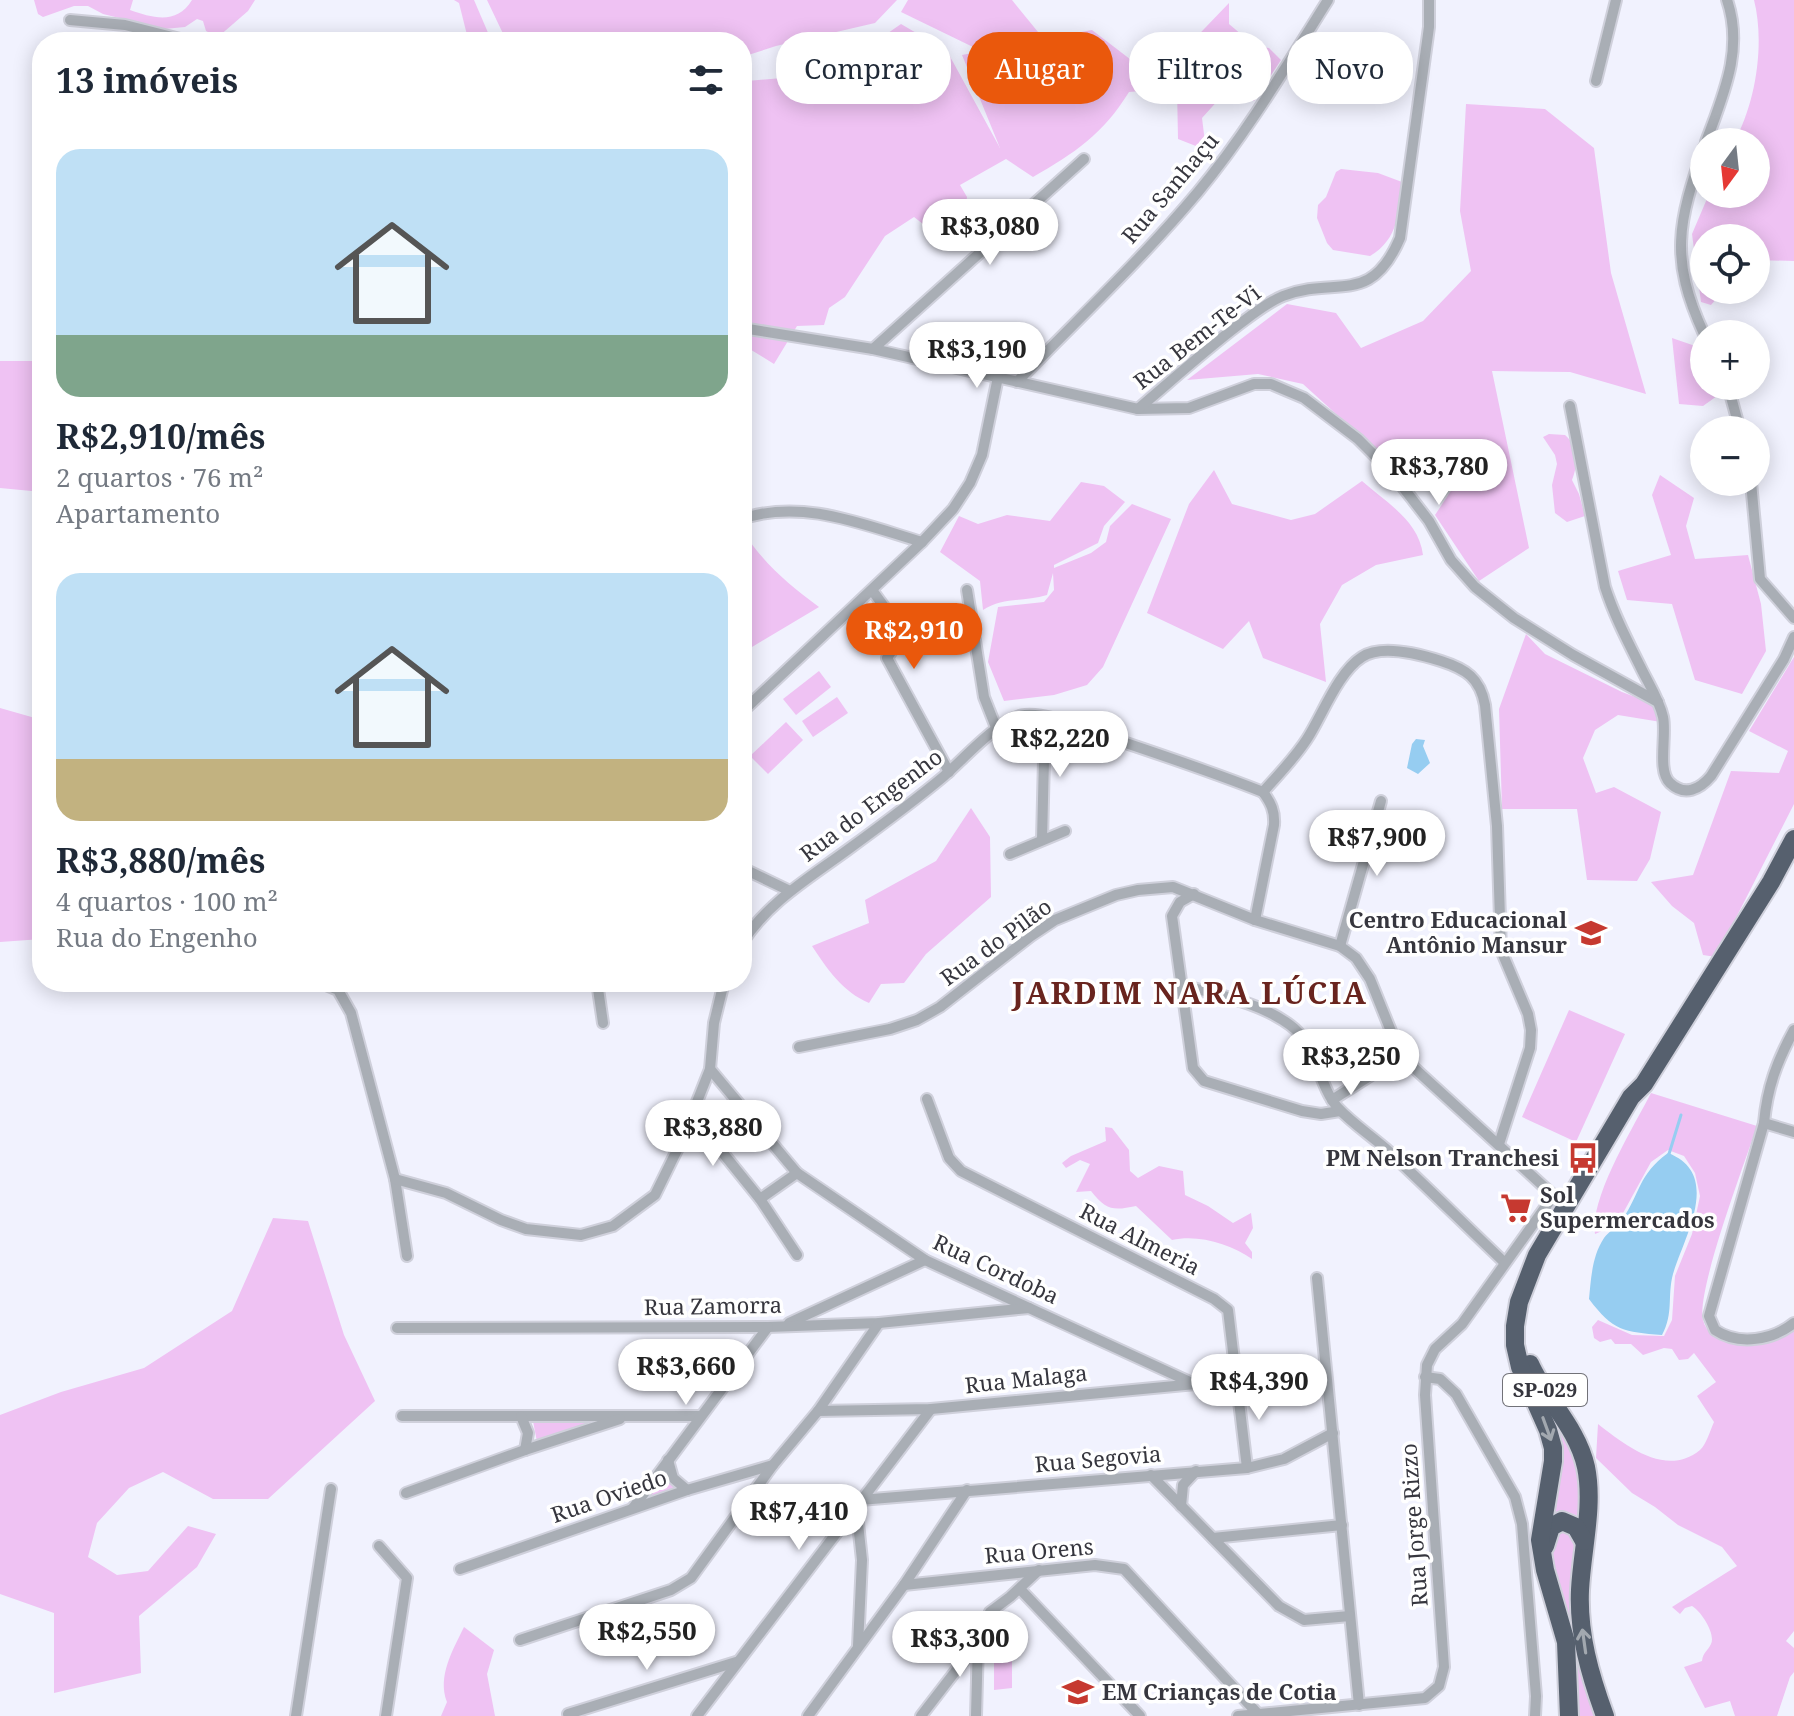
<!DOCTYPE html>
<html lang="pt">
<meta charset="utf-8">
<style>
body{margin:0;font-family:"Noto Serif",serif;background:#f2f2f3;color:#1f2937;height:100vh;display:flex;flex-direction:column;font-size:30px;white-space:nowrap}
*{box-sizing:border-box;margin:0}
p{font-size:26px;color:#747a83}
.icon{flex:none;width:44px;height:44px;fill:none;stroke:currentColor;stroke-width:2;stroke-linecap:round;stroke-linejoin:round}
.map{position:relative;flex:1;overflow:hidden}
.panel{position:absolute;left:32px;top:32px;width:720px;height:960px;display:flex;flex-direction:column;background:#fff;border-radius:32px;box-shadow:0 4px 20px #0003}
.panel>*{flex:none}
.guide{position:absolute;left:776px;top:32px;width:760px;height:72px;display:flex;gap:16px}
.needle{width:52px;rotate:195deg}
.controls{position:absolute;left:1690px;top:128px;display:grid;gap:16px}
.controls a{display:grid;place-items:center;width:80px;height:80px;border-radius:50%;background:#fff;box-shadow:0 4px 20px #0003;font-size:40px}
.price{position:absolute;translate:-50% -68px;padding:0 18px;border-radius:28px;background:#fff;color:#222;font-size:26px;line-height:52px;filter:drop-shadow(0 2px 4px #0008)}
.price::after{content:'';position:absolute;left:50%;top:48px;width:24px;height:18px;margin-left:-12px;background:inherit;clip-path:polygon(0 0,100% 0,50% 100%)}
.price.active{background:#ea580c;color:#fff}
ul{padding:0;list-style:none}
li{display:grid;align-content:center;gap:16px;height:424px;padding:0 24px}
li span{display:grid;place-items:center;height:248px;border-radius:24px;color:#555}
li>.icon{margin-inline-start:auto}
span .icon{width:144px;height:144px;fill:#fffc;stroke-width:1}
li b{font-size:34px}
h2{display:flex;justify-content:space-between;align-items:center;height:96px;padding:0 24px;font-size:34px}
.tag{padding:0 28px;border-radius:32px;background:#fff;box-shadow:0 4px 20px #0003;font-size:28px;line-height:72px}
.tag.active{background:#ea580c;color:#fff}
.map>svg:first-child{display:block}
.green{fill:#efc2f3}
.water{fill:#96cdf1}
.lines{fill:none;stroke-linecap:round;stroke-linejoin:round}
.stream{stroke:#96cdf1;stroke-width:3}
.street-casing{stroke:#cfd0db;stroke-width:14}
.highway-casing{stroke:#cfd0db;stroke-width:22}
.street{stroke:#a9aeb5;stroke-width:10}
.highway{stroke:#56606e;stroke-width:18}
.oneway{stroke:#a2a8af}
.labels{text-anchor:middle;stroke-width:7;stroke-linejoin:round;paint-order:stroke}
.shield{fill:#fff;stroke:#727278;stroke-width:2}
.shield-label{font-size:20px;font-weight:bold;fill:#36363e}
.street-label{font-size:22px;fill:#36363e;stroke:#fff}
.poi-label{font-size:22px;font-weight:bold;fill:#36363e;stroke:#fff;text-anchor:end}
.district-label{font-size:30px;font-weight:bold;letter-spacing:2px;fill:#69241e;stroke:#fff}
</style>
<div class="map">
<svg width="1794" height="1716" viewBox="0 0 1794 1716">
<rect width="100%" height="100%" fill="#f1f2fe"/>
<!-- green -->
<g class="green">
<path d="M34,0H133L130,10C153,18 177,25 192,0H255L248,11L218,37L206,31L203,21L197,19L185,27L164,29L103,14L88,6H74L43,17L38,14Z"/>
<path d="M454,0H474L492,42H459L468,39L459,3Z"/>
<path d="M487,0H897L875,23L776,46L742,57V42H507Z"/>
<path d="M908,0H1012L1038,32L973,47L901,12Z"/>
<path d="M1754,0H1794V261L1756,260V238H1704V290H1724L1711,305L1701,302L1692,234L1709,194H1756V142H1734C1756,103 1765,43 1754,0Z"/>
<path d="M1229,3V24L1255,46L1269,48L1281,60L1254,101L1230,87L1202,118L1206,150L1178,139L1177,88L1129,92C1103,134 1075,153 1033,177L1006,159L960,185L967,197L965,213L956,217L951,207L936,209L923,224L914,217L885,236L845,297L829,308L824,325L797,326L774,364L748,348L742,339V85L747,81L782,78L807,60L842,65L901,24L947,51L1000,148L962,55L1092,30L1156,79Z"/>
<path d="M1466,104L1545,109L1594,148L1611,273L1646,394L1570,372L1492,371L1529,548L1479,581L1435,515L1466,468L1438,441L1414,458L1402,474L1303,384L1258,374L1187,380L1287,304L1336,313L1361,348L1423,321L1471,271L1460,211Z"/>
<path d="M1341,169L1378,173L1402,182C1399,211 1399,239 1370,256L1333,250L1327,243L1317,218L1318,205L1326,197L1336,172Z"/>
<path d="M1672,338L1701,348L1704,353V386H1722L1724,391L1703,406L1679,404Z"/>
<path d="M0,361H42V492L0,488Z"/>
<path d="M1549,434L1565,435C1580,448 1578,464 1572,480L1579,494L1585,516L1567,522L1555,513L1552,485L1557,464L1555,455L1543,437Z"/>
<path d="M1214,470L1232,504L1291,520L1315,514L1362,481C1387,503 1419,521 1423,555L1376,565L1342,585L1320,624L1326,682L1263,658L1249,621L1223,649L1147,613L1189,504Z"/>
<path d="M1660,475L1694,498L1686,526L1695,559L1748,555L1761,604L1766,651L1742,694L1695,680L1672,604L1627,600L1618,571L1671,555L1652,495Z"/>
<path d="M1081,482L1104,486L1125,502L1104,526L1098,543L1054,565V568L1091,553L1106,542L1110,526L1132,504L1171,519L1103,667L1087,685L1054,695L1004,701L988,662L998,607L1044,602L1054,590L1053,573L1047,595C1025,602 1003,597 983,610L980,581L940,552L959,516L978,524L1007,515L1050,521Z"/>
<path d="M742,530C764,564 787,583 819,607L742,653Z"/>
<path d="M1526,634L1545,654L1622,692L1654,704L1661,722L1618,715L1595,730L1583,758L1596,793L1614,787L1661,812L1650,859L1637,881L1587,880L1577,809H1502L1499,709Z"/>
<path d="M1794,657V804L1716,957L1703,955L1694,923L1672,906L1651,882L1693,875L1731,771L1779,773L1788,751L1749,731Z"/>
<path d="M819,671L831,687L796,715L783,699Z"/>
<path d="M837,697L848,713L813,737L802,721Z"/>
<path d="M0,708L42,720V939L0,942Z"/>
<path d="M786,722L803,740L768,774L750,756Z"/>
<path d="M971,808L990,837L991,897L926,954L904,983L881,984L869,1003C843,992 827,969 812,946L869,923L865,900L936,861Z"/>
<path d="M1569,1010L1625,1034L1576,1142L1522,1117Z"/>
<path d="M1651,1093L1757,1126C1745,1162 1696,1291 1703,1320C1706,1333 1718,1339 1730,1342C1752,1348 1775,1341 1794,1330V1631L1786,1641L1794,1648V1672L1790,1677L1777,1716H1735L1730,1701L1705,1708L1684,1667L1702,1661C1703,1652 1708,1651 1711,1644C1716,1634 1701,1611 1692,1606L1685,1608L1680,1614L1672,1607L1737,1566L1722,1547L1678,1525L1655,1507L1632,1493L1596,1458L1598,1424C1625,1445 1666,1478 1700,1450C1706,1445 1710,1431 1714,1422L1697,1396L1716,1382L1694,1353L1688,1359L1679,1360L1672,1349L1664,1348L1643,1355L1631,1344H1615L1611,1339L1600,1342L1594,1338L1592,1327L1598,1320L1632,1335L1664,1336L1672,1320L1675,1276L1692,1234L1700,1196L1695,1173L1684,1156L1668,1150L1651,1162L1622,1215L1609,1222L1602,1231L1595,1234C1589,1199 1634,1126 1651,1093Z"/>
<path d="M1105,1127L1112,1128L1129,1150L1130,1171L1138,1178L1159,1166L1183,1171L1185,1195L1208,1206L1233,1223L1251,1213L1253,1228L1245,1243L1252,1252V1259C1231,1244 1198,1234 1172,1240L1136,1206C1113,1211 1106,1210 1091,1191L1076,1192L1090,1164L1080,1160L1066,1168L1062,1163L1071,1156L1106,1141Z"/>
<path d="M273,1218L308,1221L344,1335L375,1401L268,1499H213L163,1472L129,1488L97,1523L88,1557L117,1575L148,1571L188,1526L216,1534L197,1567L139,1616L141,1673L54,1693V1613L0,1594V1415L61,1392L144,1368L232,1311Z"/>
<path d="M1546,1405L1579,1458L1581,1517L1565,1511L1548,1518Z"/>
<path d="M533,1421H600L537,1442Z"/>
<path d="M666,1472L676,1487L646,1501Z"/>
<path d="M1562,1527L1576,1537L1573,1603L1598,1716H1574L1549,1556L1558,1528Z"/>
<path d="M464,1627L494,1650L487,1674L495,1716H441L447,1702C437,1676 453,1650 464,1627Z"/>
<path d="M994,1660H1012V1688L994,1690Z"/>
</g>
<!-- water -->
<g class="water">
<path d="M1416,739L1425,740L1423,746L1430,763L1418,774L1407,768L1412,744Z"/>
<path d="M1668,1153C1723,1174 1684,1237 1673,1274C1667,1296 1674,1313 1662,1335C1624,1332 1613,1331 1589,1299C1591,1279 1592,1256 1604,1238C1609,1231 1618,1227 1622,1220C1641,1192 1638,1175 1668,1153Z"/>
</g>
<g class="lines">
<!-- stream -->
<path class="stream" d="M1669,1154L1681,1115"/>
<defs>
<g id="street">
<path d="M70,20L125,25L192,42"/>
<path d="M1596,81L1616,0"/>
<path d="M1706,142C1723,95 1744,50 1727,0"/>
<path d="M1704,147C1678,223 1669,258 1704,334"/>
<path d="M742,328L873,349L1138,409L1189,408L1254,384H1271L1285,390L1304,398L1358,439L1392,473L1429,521L1451,560L1475,587L1514,618L1573,655L1658,702"/>
<path d="M873,349L1084,159"/>
<path d="M1017,382C1078,319 1142,259 1198,192C1247,133 1287,65 1328,0"/>
<path d="M1728,386L1740,430"/>
<path d="M1570,406L1605,587C1614,615 1627,640 1640,666C1648,683 1659,699 1663,717C1667,735 1657,771 1670,783C1685,797 1700,789 1711,776L1784,659L1794,637"/>
<path d="M1138,409C1171,381 1203,352 1237,326C1252,315 1266,303 1283,296C1336,275 1370,308 1400,238L1429,27V0"/>
<path d="M1751,482L1760,579L1794,618"/>
<path d="M742,519C802,498 864,525 922,542"/>
<path d="M872,590L898,626L899,640L887,658L949,772"/>
<path d="M967,590L984,697L997,730"/>
<path d="M742,712L922,542L953,509L970,483L982,455L998,377"/>
<path d="M1263,792C1278,775 1294,759 1307,739C1322,716 1338,672 1362,657C1382,644 1419,654 1441,661C1466,669 1480,678 1485,705L1497,826L1501,950L1528,1014L1531,1030L1530,1048L1499,1144"/>
<path d="M1042,840L1045,718"/>
<path d="M1010,854L1065,831"/>
<path d="M742,868L790,891"/>
<path d="M1194,894L1180,902L1172,916L1193,1068L1204,1081L1302,1111L1321,1114L1340,1111"/>
<path d="M1255,920L1274,825C1275,811 1271,803 1263,792"/>
<path d="M742,943C767,903 809,878 846,851C879,827 912,803 943,777C963,760 1000,717 1025,715C1050,713 1079,728 1102,735C1156,753 1210,771 1263,792"/>
<path d="M1340,946L1381,801"/>
<path d="M319,982L338,990L351,1013L395,1179L407,1256"/>
<path d="M597,982L603,1023"/>
<path d="M1182,985C1218,995 1259,1002 1290,1025C1318,1045 1317,1084 1338,1108C1352,1123 1370,1135 1385,1148C1425,1185 1464,1224 1504,1262"/>
<path d="M1794,1030C1777,1061 1767,1088 1764,1123L1709,1316L1715,1330C1739,1346 1773,1340 1794,1323"/>
<path d="M799,1047L890,1029L917,1020L940,1007L1031,936L1055,920L1116,895L1138,890L1173,887L1255,920L1340,946L1356,958L1370,979L1401,1056L1565,1206"/>
<path d="M710,1069L797,1173L925,1260L1190,1382"/>
<path d="M927,1099L949,1158L961,1171L1214,1299L1228,1310L1247,1468"/>
<path d="M1332,1100L1401,1056"/>
<path d="M693,1116L760,1199L797,1255"/>
<path d="M1764,1123L1794,1132"/>
<path d="M395,1179L446,1193L501,1220L526,1229L581,1235L613,1226L655,1195L681,1142L710,1069L714,1023L724,982"/>
<path d="M760,1199L797,1173"/>
<path d="M1317,1278L1359,1705"/>
<path d="M789,1323L925,1260"/>
<path d="M397,1328L768,1327L879,1323L1029,1308"/>
<path d="M1425,1377L1440,1379L1456,1394L1515,1497L1522,1524L1536,1696L1535,1716"/>
<path d="M818,1411L931,1409L1238,1380"/>
<path d="M402,1416H700"/>
<path d="M521,1416L528,1433L525,1450"/>
<path d="M668,1460L673,1478L687,1490"/>
<path d="M1151,1475L1279,1606L1304,1620L1350,1616"/>
<path d="M406,1493L525,1450L620,1419"/>
<path d="M860,1500L1247,1468L1284,1459L1333,1433"/>
<path d="M856,1505L862,1560L858,1646"/>
<path d="M1181,1506L1183,1485L1196,1471"/>
<path d="M633,1508L768,1327"/>
<path d="M1213,1538L1342,1525"/>
<path d="M379,1546L407,1578L386,1716"/>
<path d="M460,1569L687,1490L773,1465"/>
<path d="M904,1585L1095,1565L1124,1569L1258,1714"/>
<path d="M1020,1589L1140,1716"/>
<path d="M520,1640L671,1590L691,1578L773,1465L818,1411L879,1323"/>
<path d="M568,1714L736,1662"/>
<path d="M296,1716L331,1489"/>
<path d="M697,1716L931,1409"/>
<path d="M808,1716L904,1585L967,1490"/>
<path d="M921,1716L978,1642L990,1612L1010,1597L1039,1570"/>
<path d="M976,1716L978,1642"/>
<path d="M1238,1716L1425,1698L1439,1686L1444,1667L1425,1395L1427,1365L1435,1349L1462,1324L1554,1195"/>
</g>
<g id="highway">
<path d="M1530,1364C1546,1400 1577,1427 1586,1467C1594,1506 1582,1550 1580,1590C1578,1634 1590,1675 1605,1716"/>
<path d="M1545,1546L1551,1527L1562,1521L1576,1527L1584,1541"/>
<path d="M1569,1716L1566,1642L1545,1570L1540,1540L1553,1461V1448L1548,1430L1520,1367L1515,1345V1326L1519,1302L1537,1255L1631,1097L1644,1084L1771,882L1794,839"/>
</g>
</defs>
<!-- street casing -->
<use href="#street" class="street-casing"/>
<!-- highway casing -->
<use href="#highway" class="highway-casing"/>
<!-- street -->
<use href="#street" class="street"/>
<!-- highway -->
<use href="#highway" class="highway"/>
</g>
<!-- one-way arrows -->
<defs><path id="oneway-shaft" d="M-6 0H5M1.5-3L5.5 0L1.5 3" fill="none" stroke-width="1.6" stroke-linecap="round" stroke-linejoin="round" transform="scale(2)"/></defs>
<g class="oneway">
<use href="#oneway-shaft" transform="translate(1547 1429) rotate(70)"/>
<use href="#oneway-shaft" transform="translate(1584 1641) rotate(-98)"/>
</g>
<!-- icons -->
<defs>
<symbol id="school-bare" viewBox="-9 -9 18 18"><path d="M0-5L7-2L0 1L-7-2ZM-4 1L0 2.5L4 1V4Q0 6-4 4Z" fill="#c63930" stroke="#fff" stroke-width="2.5" paint-order="stroke"/></symbol>
<symbol id="bus-bare" viewBox="-9 -9 18 18"><path d="M-5-6H5V4H4V6H2V4H-2V6H-4V4H-5ZM-3.5-4V0h7V-4ZM-3.5 1.2v1.5H-2V1.2ZM2 1.2v1.5H3.5V1.2Z" fill="#c63930" stroke="#fff" stroke-width="2.5" paint-order="stroke"/></symbol>
<symbol id="supermarket-bare" viewBox="-9 -9 18 18"><path d="M-6-5.5h2.5l.6 2H6L4.5 2H-2.5L-4.4-4H-6ZM-1.5 3.2a1.3 1.3 0 1 0 .1 0ZM3 3.2a1.3 1.3 0 1 0 .1 0Z" fill="#c63930" stroke="#fff" stroke-width="2.5" paint-order="stroke"/></symbol>
</defs>
<g fill-rule="evenodd">
<use href="#school-bare" x="1569" y="911" width="44" height="44"/>
<use href="#bus-bare" x="1561" y="1136" width="44" height="44"/>
<use href="#supermarket-bare" x="1494" y="1186" width="44" height="44"/>
<use href="#school-bare" x="1056" y="1670" width="44" height="44"/>
</g>
<g class="labels">
<!-- shield labels -->
<rect class="shield" x="1503" y="1374" width="84" height="32" rx="6"/>
<g class="shield-label">
<text x="1545" y="1397">SP-029</text>
</g>
<!-- street labels -->
<g class="street-label">
<text transform="translate(1170 188) rotate(-50)" y="8">Rua Sanhaçu</text>
<text transform="translate(1197 337) rotate(-38)" y="8">Rua Bem-Te-Vi</text>
<text transform="translate(871 805) rotate(-37)" y="8">Rua do Engenho</text>
<text transform="translate(996 942) rotate(-36)" y="8">Rua do Pilão</text>
<text transform="translate(1140 1239) rotate(27)" y="8">Rua Almeria</text>
<text transform="translate(996 1269) rotate(25)" y="8">Rua Cordoba</text>
<text transform="translate(713 1306) rotate(-1)" y="8">Rua Zamorra</text>
<text transform="translate(1026 1379) rotate(-6)" y="8">Rua Malaga</text>
<text transform="translate(1098 1459) rotate(-5)" y="8">Rua Segovia</text>
<text transform="translate(609 1496) rotate(-19)" y="8">Rua Oviedo</text>
<text transform="translate(1414 1525) rotate(-94)" y="8">Rua Jorge Rizzo</text>
<text transform="translate(1039 1551) rotate(-5)" y="8">Rua Orens</text>
</g>
<!-- poi labels -->
<g class="poi-label">
<text x="1567" y="928">Centro Educacional<tspan x="1567" dy="25">Antônio Mansur</tspan></text>
<text x="1559" y="1166">PM Nelson Tranchesi</text>
<text x="1540" y="1203" text-anchor="start">Sol<tspan x="1540" dy="25">Supermercados</tspan></text>
<text x="1102" y="1700" text-anchor="start">EM Crianças de Cotia</text>
</g>
<!-- district labels -->
<g class="district-label">
<text x="1190" y="1004">JARDIM NARA LÚCIA</text>
</g>
</g>
</svg>
<div class="controls">
<a><svg class="needle" viewBox="-14 -14 28 28"><path d="M0-13l5 13h-10z" fill="#e53935"/><path d="M0 13l5-13h-10z" fill="#747a83"/></svg></a>
<a><svg class="icon" aria-label="locate" viewBox="0 0 24 24"><circle cx="12" cy="12" r="6"/><path d="M12 2v4M12 18v4M2 12h4M18 12h4"/></svg></a>
<a>+</a>
<a>−</a>
</div>
<b class="price" style="left:990px;top:267px">R$3,080</b>
<b class="price" style="left:977px;top:390px">R$3,190</b>
<b class="price" style="left:1439px;top:507px">R$3,780</b>
<b class="price active" style="left:914px;top:671px">R$2,910</b>
<b class="price" style="left:1060px;top:779px">R$2,220</b>
<b class="price" style="left:1377px;top:878px">R$7,900</b>
<b class="price" style="left:1351px;top:1097px">R$3,250</b>
<b class="price" style="left:713px;top:1168px">R$3,880</b>
<b class="price" style="left:686px;top:1407px">R$3,660</b>
<b class="price" style="left:1259px;top:1422px">R$4,390</b>
<b class="price" style="left:799px;top:1552px">R$7,410</b>
<b class="price" style="left:647px;top:1672px">R$2,550</b>
<b class="price" style="left:960px;top:1679px">R$3,300</b>
<div class="guide">
<a class="tag">Comprar</a>
<a class="tag active">Alugar</a>
<a class="tag">Filtros</a>
<a class="tag">Novo</a>
</div>
<section class="panel">
<h2>13 imóveis<svg class="icon" aria-label="filters" viewBox="0 0 24 24"><path d="M4 7h16M4 17h16"/><circle cx="9" cy="7" r="2"/><circle cx="15" cy="17" r="2"/></svg></h2>
<ul>
<li><span style="background:linear-gradient(#bfe0f5 75%,#7fa58c 0)"><svg class="icon" aria-label="home" viewBox="0 0 24 24"><path d="M3 11l9-7 9 7M6 9v11h12V9"/></svg></span><div><b>R$2,910/mês</b><p>2 quartos · 76 m²</p><p>Apartamento</p></div></li>
<li><span style="background:linear-gradient(#bfe0f5 75%,#c2b280 0)"><svg class="icon" aria-label="home" viewBox="0 0 24 24"><path d="M3 11l9-7 9 7M6 9v11h12V9"/></svg></span><div><b>R$3,880/mês</b><p>4 quartos · 100 m²</p><p>Rua do Engenho</p></div></li>
</ul>
</section>
</div>
